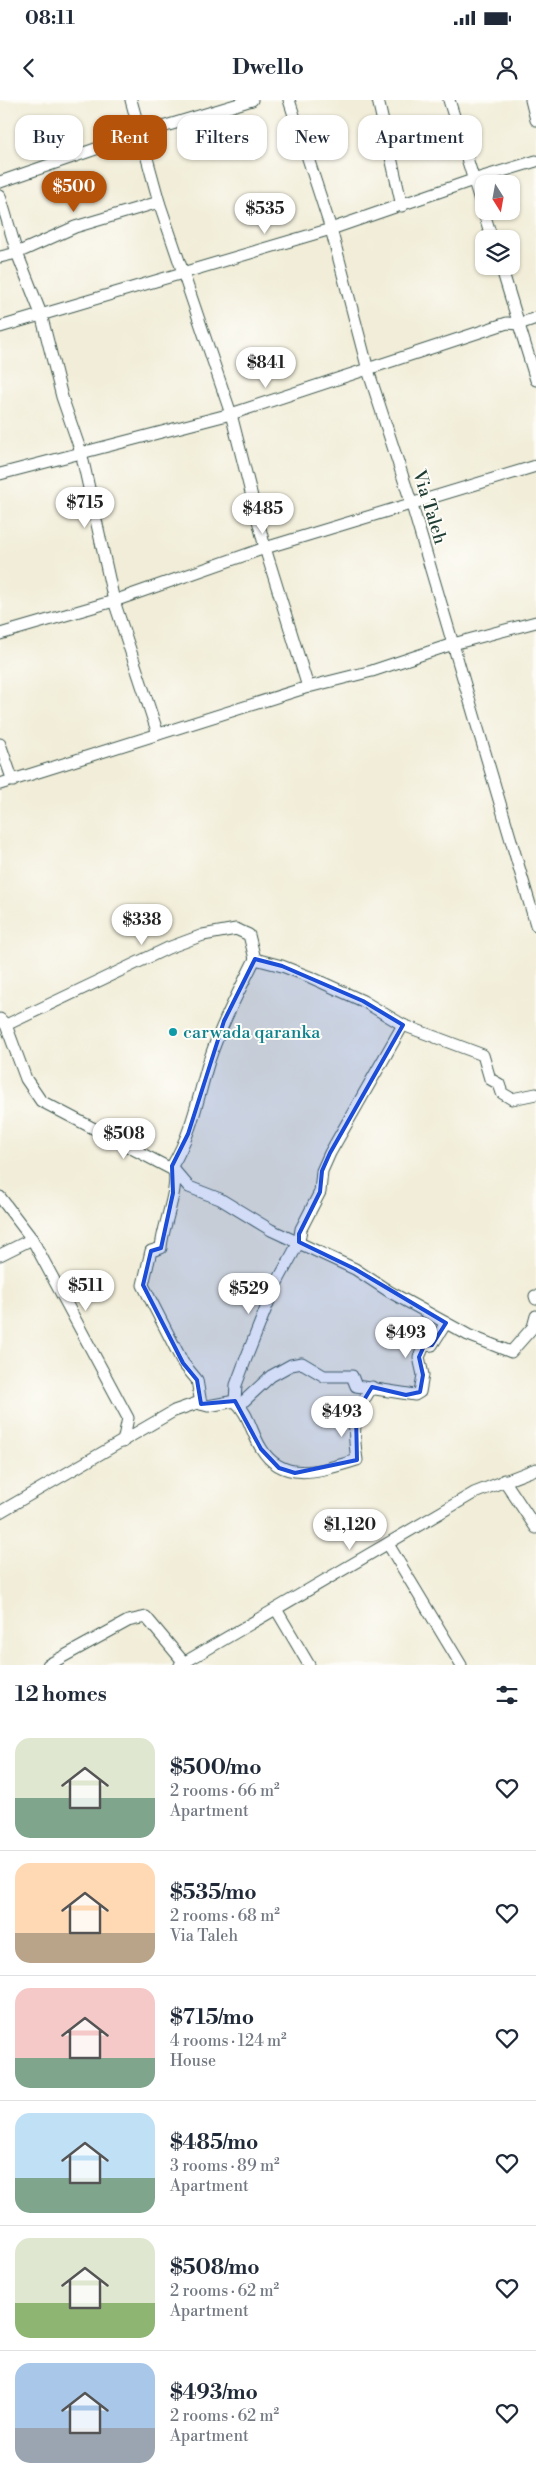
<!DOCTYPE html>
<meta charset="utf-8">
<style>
body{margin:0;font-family:"Libre Bodoni",serif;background:#f6f6f7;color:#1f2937;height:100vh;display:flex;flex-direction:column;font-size:19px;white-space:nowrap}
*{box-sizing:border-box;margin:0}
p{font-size:16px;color:#747a83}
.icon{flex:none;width:28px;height:28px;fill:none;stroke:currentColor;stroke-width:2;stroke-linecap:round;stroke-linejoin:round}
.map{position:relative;height:1565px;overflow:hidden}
.side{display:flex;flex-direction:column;background:#fff;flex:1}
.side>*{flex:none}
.top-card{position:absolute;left:15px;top:15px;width:506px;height:45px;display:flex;gap:10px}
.needle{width:32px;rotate:169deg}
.controls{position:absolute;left:475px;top:75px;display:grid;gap:10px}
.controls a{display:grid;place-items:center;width:45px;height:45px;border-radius:10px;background:#fff;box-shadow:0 1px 4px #0004;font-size:25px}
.price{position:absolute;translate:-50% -42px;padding:0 11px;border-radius:18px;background:#fff;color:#222;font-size:16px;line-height:32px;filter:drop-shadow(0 1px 2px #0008)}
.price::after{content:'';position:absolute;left:50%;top:30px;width:15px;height:11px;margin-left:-8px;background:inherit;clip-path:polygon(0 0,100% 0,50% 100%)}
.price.selected{background:#b45309;color:#fff}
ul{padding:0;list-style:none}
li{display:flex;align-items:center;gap:15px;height:125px;padding:0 15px}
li+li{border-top:1px solid #e0e1e3}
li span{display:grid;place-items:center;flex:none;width:140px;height:100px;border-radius:15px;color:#555}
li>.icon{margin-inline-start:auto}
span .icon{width:60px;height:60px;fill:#fffc;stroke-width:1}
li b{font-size:21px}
h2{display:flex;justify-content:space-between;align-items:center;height:60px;padding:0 15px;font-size:21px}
.pill{padding:0 18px;border-radius:15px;background:#fff;box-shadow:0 1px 4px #0004;font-size:18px;line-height:45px}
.pill.selected{background:#b45309;color:#fff}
.status{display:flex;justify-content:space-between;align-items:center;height:35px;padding:0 25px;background:#fff;direction:ltr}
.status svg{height:14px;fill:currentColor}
header{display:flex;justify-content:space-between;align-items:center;height:65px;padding:0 15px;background:#fff;font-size:22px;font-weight:700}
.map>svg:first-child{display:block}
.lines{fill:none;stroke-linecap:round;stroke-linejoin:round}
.minor-casing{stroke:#3e574d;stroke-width:13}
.minor{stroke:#fff;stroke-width:11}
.marked{fill:#1d4ed8;fill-opacity:0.2;stroke:#1d4ed8;stroke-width:4;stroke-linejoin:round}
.culture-dot{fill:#0f9aa8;stroke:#fdfcf7;stroke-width:2}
.labels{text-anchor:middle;stroke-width:4;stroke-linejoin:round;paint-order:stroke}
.street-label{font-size:18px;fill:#1f3d34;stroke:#fdfcf7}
.culture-label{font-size:18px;fill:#0d838f;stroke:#fdfcf7;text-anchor:start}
</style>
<div class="status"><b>08:11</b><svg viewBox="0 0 49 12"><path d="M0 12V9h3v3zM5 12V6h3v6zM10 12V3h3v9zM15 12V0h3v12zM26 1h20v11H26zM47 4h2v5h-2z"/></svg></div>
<header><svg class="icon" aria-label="back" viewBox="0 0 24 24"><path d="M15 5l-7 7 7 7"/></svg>Dwello<svg class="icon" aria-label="person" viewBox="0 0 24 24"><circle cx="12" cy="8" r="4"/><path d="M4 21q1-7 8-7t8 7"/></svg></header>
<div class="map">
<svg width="536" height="1565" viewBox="0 0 536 1565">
<rect width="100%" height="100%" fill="#fdfcf7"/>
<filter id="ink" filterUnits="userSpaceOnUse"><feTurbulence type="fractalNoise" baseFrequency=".02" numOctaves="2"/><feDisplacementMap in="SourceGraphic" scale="10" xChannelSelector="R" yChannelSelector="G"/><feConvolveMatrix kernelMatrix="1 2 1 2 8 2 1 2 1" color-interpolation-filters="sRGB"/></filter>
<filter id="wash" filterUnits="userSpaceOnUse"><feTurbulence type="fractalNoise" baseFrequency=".0096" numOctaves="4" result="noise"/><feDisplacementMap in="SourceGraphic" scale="20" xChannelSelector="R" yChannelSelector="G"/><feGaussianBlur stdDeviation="1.12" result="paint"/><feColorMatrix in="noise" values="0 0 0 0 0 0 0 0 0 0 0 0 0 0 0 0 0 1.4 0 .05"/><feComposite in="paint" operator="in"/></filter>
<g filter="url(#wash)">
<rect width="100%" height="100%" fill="#f1edd8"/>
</g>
<g filter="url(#ink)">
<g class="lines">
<defs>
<g id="minor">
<path d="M131,0L159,102L231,314L265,448L308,587"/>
<path d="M289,0L331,129L368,270L411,402L536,825"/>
<path d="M378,0L402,106"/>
<path d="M449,0L492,139"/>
<path d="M531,0L536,20"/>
<path d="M0,82L139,34L252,0"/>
<path d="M0,96L17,153L41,214L62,297L81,352L114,501L158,634"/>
<path d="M0,157L17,153L75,127L159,102"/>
<path d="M501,166L536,280"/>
<path d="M0,227L331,129L473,80L536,61"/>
<path d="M0,374L231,314L507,223L519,224L536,218"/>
<path d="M0,534L114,501L265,448L536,366"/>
<path d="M0,644L13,681"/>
<path d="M0,684L308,587L372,571L453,544L536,522"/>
<path d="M0,919L6,925L26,979L41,1001L175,1071L189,1087L220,1099L271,1130L355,1169L390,1192L468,1235L511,1252L533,1227L536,1216"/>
<path d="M6,925L168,848L203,835L236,829L249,835L255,859"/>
<path d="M0,1097L32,1139L128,1318L123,1342"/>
<path d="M0,1155L32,1139"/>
<path d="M535,1196L536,1199"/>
<path d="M235,1301L236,1285L245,1261L274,1188L299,1142L301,1129L320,1092L322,1071L330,1053L403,925"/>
<path d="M201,1304L197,1280L183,1263L143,1185L151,1151L161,1148C162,1126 182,1084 172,1066C192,1033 198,997 209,961C221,925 238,893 255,859L282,866L310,877L363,901L403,925L483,955L490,979L499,984L502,993L512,999L536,994"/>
<path d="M241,1307L243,1302L271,1276L291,1265L302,1263L324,1276H352L356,1286L415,1295L420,1292L423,1275L419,1257L424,1246L432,1245L446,1223"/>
<path d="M504,1380L536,1428"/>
<path d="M0,1412L174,1311L197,1303L208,1306L235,1301C249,1314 251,1332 261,1348C283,1385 323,1370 357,1360C352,1326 353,1316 372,1287"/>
<path d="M388,1444L461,1565"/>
<path d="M276,1509L309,1565"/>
<path d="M48,1565L128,1521L146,1517L186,1565"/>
<path d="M180,1565L474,1393L536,1369"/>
</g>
</defs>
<!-- minor casing -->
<use href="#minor" class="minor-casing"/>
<!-- minor -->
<use href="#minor" class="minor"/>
</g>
</g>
<!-- marked area -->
<path class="marked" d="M255,859L282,866L363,901L403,925L330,1053L322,1071L320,1092L299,1134V1142L355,1169L446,1223L432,1245L424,1246L419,1257L423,1275L420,1292L406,1295L372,1287L356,1313L357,1360L295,1373L279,1368L261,1349L235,1301L201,1304L197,1280L183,1263L143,1185L151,1151L161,1148L173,1093L172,1066L188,1034L224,921Z"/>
<!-- markers -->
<circle class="culture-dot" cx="173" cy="932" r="5"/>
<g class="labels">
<!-- street labels -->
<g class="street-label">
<text transform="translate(430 407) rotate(73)" y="6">Via Taleh</text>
</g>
<!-- culture labels -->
<g class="culture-label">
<text x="183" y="938">carwada qaranka</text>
</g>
</g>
</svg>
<div class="controls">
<a><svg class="needle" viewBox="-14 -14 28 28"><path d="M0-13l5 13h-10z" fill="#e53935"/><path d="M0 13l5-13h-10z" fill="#747a83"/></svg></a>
<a><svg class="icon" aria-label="layers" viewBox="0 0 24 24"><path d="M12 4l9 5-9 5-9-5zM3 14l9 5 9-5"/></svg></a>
</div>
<b class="price selected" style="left:74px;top:113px">$500</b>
<b class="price" style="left:265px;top:135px">$535</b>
<b class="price" style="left:266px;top:289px">$841</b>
<b class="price" style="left:85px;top:429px">$715</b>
<b class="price" style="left:263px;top:435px">$485</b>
<b class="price" style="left:142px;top:846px">$338</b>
<b class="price" style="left:124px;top:1060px">$508</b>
<b class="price" style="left:86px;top:1212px">$511</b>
<b class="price" style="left:249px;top:1215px">$529</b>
<b class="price" style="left:406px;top:1259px">$493</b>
<b class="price" style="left:342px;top:1338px">$493</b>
<b class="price" style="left:350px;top:1451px">$1,120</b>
<div class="top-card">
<a class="pill">Buy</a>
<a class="pill selected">Rent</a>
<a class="pill">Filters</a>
<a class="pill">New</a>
<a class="pill">Apartment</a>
</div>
</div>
<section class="side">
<h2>12 homes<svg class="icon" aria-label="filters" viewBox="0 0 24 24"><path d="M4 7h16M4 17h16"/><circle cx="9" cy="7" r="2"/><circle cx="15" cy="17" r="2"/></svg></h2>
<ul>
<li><span style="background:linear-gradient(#dfe7d0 60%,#7fa58c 0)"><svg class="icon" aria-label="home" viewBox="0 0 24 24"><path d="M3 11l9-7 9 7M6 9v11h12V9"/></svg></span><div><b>$500/mo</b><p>2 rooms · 66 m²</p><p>Apartment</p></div><svg class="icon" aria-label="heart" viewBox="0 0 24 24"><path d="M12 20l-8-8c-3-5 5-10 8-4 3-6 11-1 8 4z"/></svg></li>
<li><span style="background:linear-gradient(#ffd9b3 70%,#b9a48a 0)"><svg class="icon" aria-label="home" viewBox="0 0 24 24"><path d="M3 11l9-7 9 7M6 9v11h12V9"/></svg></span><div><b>$535/mo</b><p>2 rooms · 68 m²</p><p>Via Taleh</p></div><svg class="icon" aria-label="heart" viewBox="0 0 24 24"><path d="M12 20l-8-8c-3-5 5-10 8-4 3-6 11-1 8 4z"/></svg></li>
<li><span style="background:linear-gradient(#f6c9c9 70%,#7fa58c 0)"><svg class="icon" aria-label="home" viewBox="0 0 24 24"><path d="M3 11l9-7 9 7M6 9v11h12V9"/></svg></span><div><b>$715/mo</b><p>4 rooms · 124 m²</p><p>House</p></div><svg class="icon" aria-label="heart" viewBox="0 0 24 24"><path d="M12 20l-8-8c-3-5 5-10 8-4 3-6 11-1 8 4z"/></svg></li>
<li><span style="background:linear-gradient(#bfe0f5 65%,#7fa58c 0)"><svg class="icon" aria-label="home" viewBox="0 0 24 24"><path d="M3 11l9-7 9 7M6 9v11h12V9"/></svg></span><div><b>$485/mo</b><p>3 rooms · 89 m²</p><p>Apartment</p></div><svg class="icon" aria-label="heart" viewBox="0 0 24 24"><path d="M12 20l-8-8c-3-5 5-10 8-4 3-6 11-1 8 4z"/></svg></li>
<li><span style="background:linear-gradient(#dfe7d0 65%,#8fb573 0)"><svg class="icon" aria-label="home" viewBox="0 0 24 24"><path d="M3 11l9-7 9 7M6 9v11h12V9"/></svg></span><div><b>$508/mo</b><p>2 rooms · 62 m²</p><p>Apartment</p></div><svg class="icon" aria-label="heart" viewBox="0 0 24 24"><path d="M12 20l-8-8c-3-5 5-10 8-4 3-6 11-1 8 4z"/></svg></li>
<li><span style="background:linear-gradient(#a9c7e8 65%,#9aa5b1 0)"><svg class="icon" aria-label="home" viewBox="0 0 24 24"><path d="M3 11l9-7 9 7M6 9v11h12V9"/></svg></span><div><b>$493/mo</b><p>2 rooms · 62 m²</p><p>Apartment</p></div><svg class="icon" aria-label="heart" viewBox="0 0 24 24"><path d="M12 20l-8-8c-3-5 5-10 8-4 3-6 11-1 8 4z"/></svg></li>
</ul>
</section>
